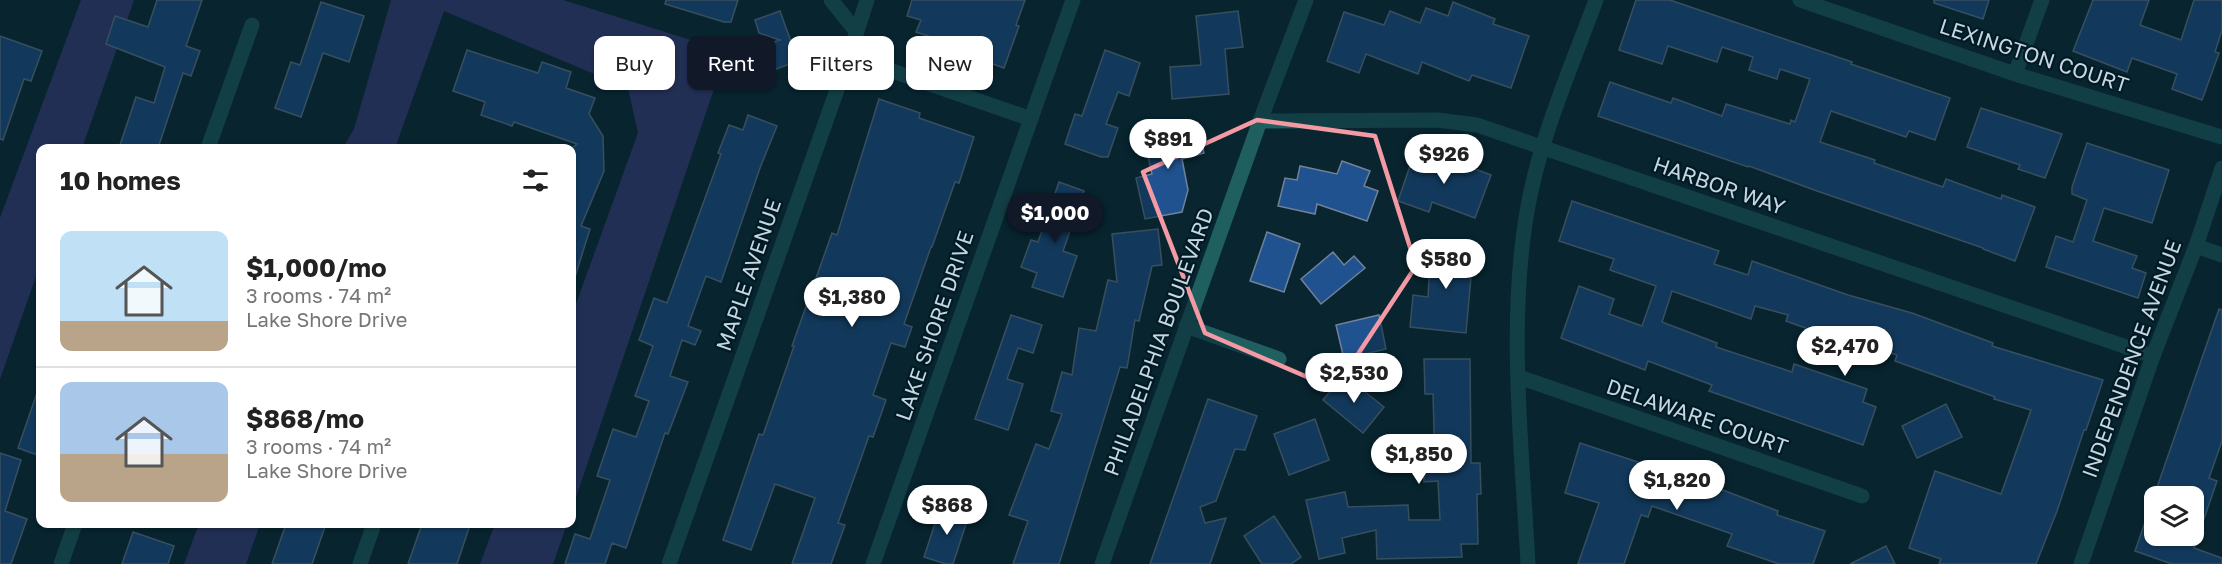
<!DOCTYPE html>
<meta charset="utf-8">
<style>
body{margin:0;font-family:"Golos Text",sans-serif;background:#f2f2f2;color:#222;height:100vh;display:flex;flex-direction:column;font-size:22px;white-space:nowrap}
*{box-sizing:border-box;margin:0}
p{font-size:20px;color:#767676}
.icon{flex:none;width:33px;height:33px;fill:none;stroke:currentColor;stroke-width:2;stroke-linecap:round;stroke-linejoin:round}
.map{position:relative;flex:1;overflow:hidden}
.drawer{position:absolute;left:36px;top:144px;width:540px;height:384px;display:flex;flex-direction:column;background:#fff;border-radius:12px;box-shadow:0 2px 4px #0004}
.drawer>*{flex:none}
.hud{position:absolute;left:594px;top:36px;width:570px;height:54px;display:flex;gap:12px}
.buttons{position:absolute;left:2144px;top:486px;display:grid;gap:12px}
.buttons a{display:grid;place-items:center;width:60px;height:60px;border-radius:12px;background:#fff;box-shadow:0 2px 4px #0004;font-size:30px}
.price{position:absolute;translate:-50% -51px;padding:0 14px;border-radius:21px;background:#fff;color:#222;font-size:20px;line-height:39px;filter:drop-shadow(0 2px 3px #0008)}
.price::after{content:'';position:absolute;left:50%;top:36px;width:18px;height:14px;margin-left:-9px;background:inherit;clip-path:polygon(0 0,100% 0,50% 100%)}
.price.on{background:#111827;color:#fff}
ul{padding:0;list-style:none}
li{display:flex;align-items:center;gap:18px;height:150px;padding:0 24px}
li+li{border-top:2px solid #e0e0e0}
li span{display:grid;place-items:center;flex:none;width:168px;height:120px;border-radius:12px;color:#555}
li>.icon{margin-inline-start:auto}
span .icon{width:72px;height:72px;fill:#fffc;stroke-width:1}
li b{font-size:26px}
h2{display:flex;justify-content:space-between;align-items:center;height:72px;padding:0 24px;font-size:26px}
.pill{padding:0 21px;border-radius:12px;background:#fff;box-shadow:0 2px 4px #0004;font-size:21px;line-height:54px}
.pill.on{background:#111827;color:#fff}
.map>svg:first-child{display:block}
.water{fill:#443d84}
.building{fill:#205290;stroke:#718198;stroke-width:1.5}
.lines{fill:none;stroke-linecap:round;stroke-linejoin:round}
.minor{stroke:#1f5f60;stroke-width:15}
.marked{fill:none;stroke:#f49aa5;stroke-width:4.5;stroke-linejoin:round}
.labels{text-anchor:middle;stroke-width:4.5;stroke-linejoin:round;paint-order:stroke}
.street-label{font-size:21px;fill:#c8d7df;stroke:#001b26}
</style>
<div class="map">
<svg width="2222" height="564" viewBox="0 0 2222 564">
<rect width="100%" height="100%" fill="#082530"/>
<!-- water -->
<g class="water">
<path d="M81,0H134L82,148H40V265L0,379V218Z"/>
<path d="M391,0H563L713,47L714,89L572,509V315L638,133L628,88L444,11L395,148H343L354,129Z"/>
<path d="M199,524H260L246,564H184Z"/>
<path d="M495,524H567L553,564H480Z"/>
</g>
<!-- building -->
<g class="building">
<path d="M157,0H202L186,46L200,51L191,76L183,73L158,148H119L136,97L154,103L165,67L106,44L115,16L148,27Z"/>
<path d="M666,0H738L731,22H724L665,4Z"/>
<path d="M912,0H1025L1016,25L1019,26L1004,68L951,49L952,44L916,32L921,20L907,16Z"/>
<path d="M1636,0H1670L1852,62L1851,64L1950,98L1935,140L1909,131L1906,137L1831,111L1820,142L1875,160L1874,163L1943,187L1946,179L2001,199L2002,195L2035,207L2015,261L1983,249V248L1817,191L1749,166L1748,167L1598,116L1610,82L1671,103L1673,98L1722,116L1726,104L1790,124L1791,120L1795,122L1810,79L1780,69L1777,79L1749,70L1753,57L1722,47L1717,62L1668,46L1662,64L1619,50Z"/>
<path d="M1934,0H1989L1983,19L1934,3Z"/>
<path d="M2093,0H2149L2140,25L2181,40L2194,0H2222V30L2215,52L2219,53L2202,100L2172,89L2177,74L2132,58L2127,72L2073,51Z"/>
<path d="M321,2L364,16L349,62L323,53L301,117L275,108L291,62L300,65Z"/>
<path d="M1453,2L1495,19L1493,24L1529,36L1511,88L1472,75L1469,81L1422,62L1418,74L1366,54L1359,73L1327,61L1344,12L1384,25L1390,11L1420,23L1426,8L1448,16Z"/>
<path d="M780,11L798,61L760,75L751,50L780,40L759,33L755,20Z"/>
<path d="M1238,11L1243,47L1225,49L1229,94L1172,99L1170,67L1201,65L1196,16Z"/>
<path d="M0,36L42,51L31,81L24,79L3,140L0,139Z"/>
<path d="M467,50L538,73L542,62L571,72L566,88L595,98L589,114L603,136L604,171L581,226L590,229L575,277H572V148L577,144L514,122L512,126L481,115L485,102L453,91Z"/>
<path d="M1105,50L1140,63L1129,96L1118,92L1106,124L1118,128L1108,157H1101L1065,144L1075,114L1082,116Z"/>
<path d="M879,99L920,113L919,118L974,137L959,183L955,182L932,247H931L904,324L912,327L905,347L891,343L873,395L886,400L873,437L869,436L838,523L845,525L831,564H792L815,498L775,484L751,550L723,540L759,434L763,435L794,346H792L832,233L837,235Z"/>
<path d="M1981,108L2062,134L2045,178L2018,169L2020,165L1967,147Z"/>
<path d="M748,115L777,126L760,168L721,282L706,276L688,326L701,331L695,345L682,340L670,376L688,382L668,434L665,433L626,548L612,543L605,564H565L575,534L590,539L610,480L597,476L613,429L636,437L649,401L635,396L653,346L639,340L654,298L667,303L721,154L718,153L729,125L743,130Z"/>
<path d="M1197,122L1204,153L1182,159L1188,190L1182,212L1145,219L1136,178L1152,174L1143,135Z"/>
<path d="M2087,143L2169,170L2152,223L2104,208L2093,241L2137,256L2132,268L2146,273L2138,298L2046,267L2056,236L2073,242L2087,200L2072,194V187Z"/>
<path d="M1415,151L1458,166L1459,163L1491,175L1475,218L1432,202L1429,212L1398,201Z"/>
<path d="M1342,161L1370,171L1364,186L1378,191L1367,221L1317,204L1315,214L1278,206L1285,178L1297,180L1300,166L1337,174Z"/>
<path d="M1059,182L1084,191L1063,251L1077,256L1063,297L1032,287L1037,273L1021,267L1031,240L1038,242Z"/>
<path d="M1572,201L1719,251L1714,264L1748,275L1752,261L1848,295L1912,313L1993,343L1992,346L2103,380L2086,430H2084L2057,511L2036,564H1939L1941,559L1909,548L1935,471L2001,494L2031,410L1994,399L1995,397L1895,361L1897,355L1823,332L1822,334L1786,321L1788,315L1755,306L1751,319L1672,291L1662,322L1717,343L1716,347L1792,372L1794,364L1867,389L1863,402L1876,407L1863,445L1709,391L1712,385L1648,361L1645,370L1561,338L1579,286L1614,299L1609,314L1642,326L1656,286L1610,270L1614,259L1559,241Z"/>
<path d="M1158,229L1162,265L1152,266L1139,321L1135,320L1127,368L1120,367L1059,564H1013L1028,521L1009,515L1036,444L1049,449L1062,414L1051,411L1062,372L1072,375L1079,328L1096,331L1108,280L1117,282L1112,234Z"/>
<path d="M1267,232L1300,244L1284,292L1250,281Z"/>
<path d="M1431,242L1474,244L1466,333L1410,327L1413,295L1428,297Z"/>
<path d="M1333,252L1344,265L1354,256L1365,268L1321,304L1301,279Z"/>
<path d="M2219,309L2222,310V441L2209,478L2217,481L2194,548L2222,558V564H2172L2135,551L2152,502L2154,503V536H2193V496H2154Z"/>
<path d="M1011,315L1042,325L1033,353L1018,348L1007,379L1023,384L1008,430L975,419Z"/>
<path d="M1379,315L1386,349L1344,359L1336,325Z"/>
<path d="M1424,359H1470L1471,463H1480L1481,494H1477L1478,544H1461L1462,557L1377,559L1376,530L1342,538L1345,553L1319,559L1306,500L1345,492L1348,507L1408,505L1409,520H1440L1438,481L1424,482V466L1435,465L1433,394H1425Z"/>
<path d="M1344,375L1384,407L1363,433L1323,400Z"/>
<path d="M38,390L40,391V456L18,448Z"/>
<path d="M1208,399L1257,416L1245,450L1235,449L1216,501L1200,507L1205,523L1226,518L1210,564H1150Z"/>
<path d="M1946,404L1962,437L1917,458L1902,426Z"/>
<path d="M1315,419L1329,460L1289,475L1274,434Z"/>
<path d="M1580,443L1720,489L1778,511L1777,515L1825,531L1813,564H1779L1727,546L1732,534L1652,506L1648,517L1641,515L1624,564H1578L1599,503L1565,493Z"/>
<path d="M0,453L21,460L5,511L27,519L11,564H0Z"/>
<path d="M941,505L969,515L953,564H946L924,557Z"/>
<path d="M1274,516L1301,557L1291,564H1262L1244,536Z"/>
<path d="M286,524H326L312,564H272Z"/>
<path d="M422,524H455L469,528L457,564H408Z"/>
<path d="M133,532L174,546L168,564H122Z"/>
<path d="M1886,546L1895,564H1850Z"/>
</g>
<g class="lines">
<!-- minor -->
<g class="minor">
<path d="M831,0L856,31"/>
<path d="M1800,0L2015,74L2222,137"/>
<path d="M849,56L1031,119"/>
<path d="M2015,74L2042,0"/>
<path d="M1260,121L1437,120L1477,125L2153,356"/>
<path d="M208,148L252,25"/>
<path d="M2196,246L2222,255"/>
<path d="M1186,326L1279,359"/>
<path d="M1519,377L1862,496"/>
<path d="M61,564L75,524"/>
<path d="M360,564L374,524"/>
<path d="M669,564L849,56L867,0"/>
<path d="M873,564L1073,0"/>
<path d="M1102,564L1260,121L1306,0"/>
<path d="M1528,564C1522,448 1507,320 1528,206C1541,135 1571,68 1596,0"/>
<path d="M2081,564L2153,356L2196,246L2222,168"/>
</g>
</g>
<!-- marked area -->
<path d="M0 0H2222V564H0ZM1257,120L1375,136L1416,266L1335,389L1205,333L1143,172Z" fill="#082530" fill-opacity=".55" fill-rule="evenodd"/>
<path class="marked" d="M1257,120L1375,136L1416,266L1335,389L1205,333L1143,172Z"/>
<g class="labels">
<!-- street labels -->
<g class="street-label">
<text transform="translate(2034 56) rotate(18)" y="7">LEXINGTON COURT</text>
<text transform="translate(1719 186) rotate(19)" y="7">HARBOR WAY</text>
<text transform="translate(749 275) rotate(-71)" y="7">MAPLE AVENUE</text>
<text transform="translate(935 326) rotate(-71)" y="7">LAKE SHORE DRIVE</text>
<text transform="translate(1159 342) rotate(-70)" y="7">PHILADELPHIA BOULEVARD</text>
<text transform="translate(2132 359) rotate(-70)" y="7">INDEPENDENCE AVENUE</text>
<text transform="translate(1697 417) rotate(19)" y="7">DELAWARE COURT</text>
</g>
</g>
</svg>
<div class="buttons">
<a><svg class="icon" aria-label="layers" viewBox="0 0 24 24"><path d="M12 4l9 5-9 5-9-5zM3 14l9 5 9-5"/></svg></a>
</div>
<b class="price" style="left:1168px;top:170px">$891</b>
<b class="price" style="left:1444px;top:185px">$926</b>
<b class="price on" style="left:1055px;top:244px">$1,000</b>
<b class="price" style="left:1446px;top:290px">$580</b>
<b class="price" style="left:852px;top:328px">$1,380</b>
<b class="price" style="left:1845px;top:377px">$2,470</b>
<b class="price" style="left:1354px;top:404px">$2,530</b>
<b class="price" style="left:1419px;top:485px">$1,850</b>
<b class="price" style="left:1677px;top:511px">$1,820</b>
<b class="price" style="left:947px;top:536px">$868</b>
<div class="hud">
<a class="pill">Buy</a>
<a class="pill on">Rent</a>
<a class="pill">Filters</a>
<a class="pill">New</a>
</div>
<section class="drawer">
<h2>10 homes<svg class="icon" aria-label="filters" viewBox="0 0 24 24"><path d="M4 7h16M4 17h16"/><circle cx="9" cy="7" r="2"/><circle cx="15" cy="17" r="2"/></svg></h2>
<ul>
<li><span style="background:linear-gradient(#bfe0f5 75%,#b9a48a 0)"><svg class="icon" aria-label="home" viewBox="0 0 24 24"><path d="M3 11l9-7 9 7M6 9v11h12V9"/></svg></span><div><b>$1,000/mo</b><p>3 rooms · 74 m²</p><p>Lake Shore Drive</p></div></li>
<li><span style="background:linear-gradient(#a9c7e8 60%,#b9a48a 0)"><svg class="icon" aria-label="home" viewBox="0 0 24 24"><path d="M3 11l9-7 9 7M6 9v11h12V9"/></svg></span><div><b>$868/mo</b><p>3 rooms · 74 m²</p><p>Lake Shore Drive</p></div></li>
</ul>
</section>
</div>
